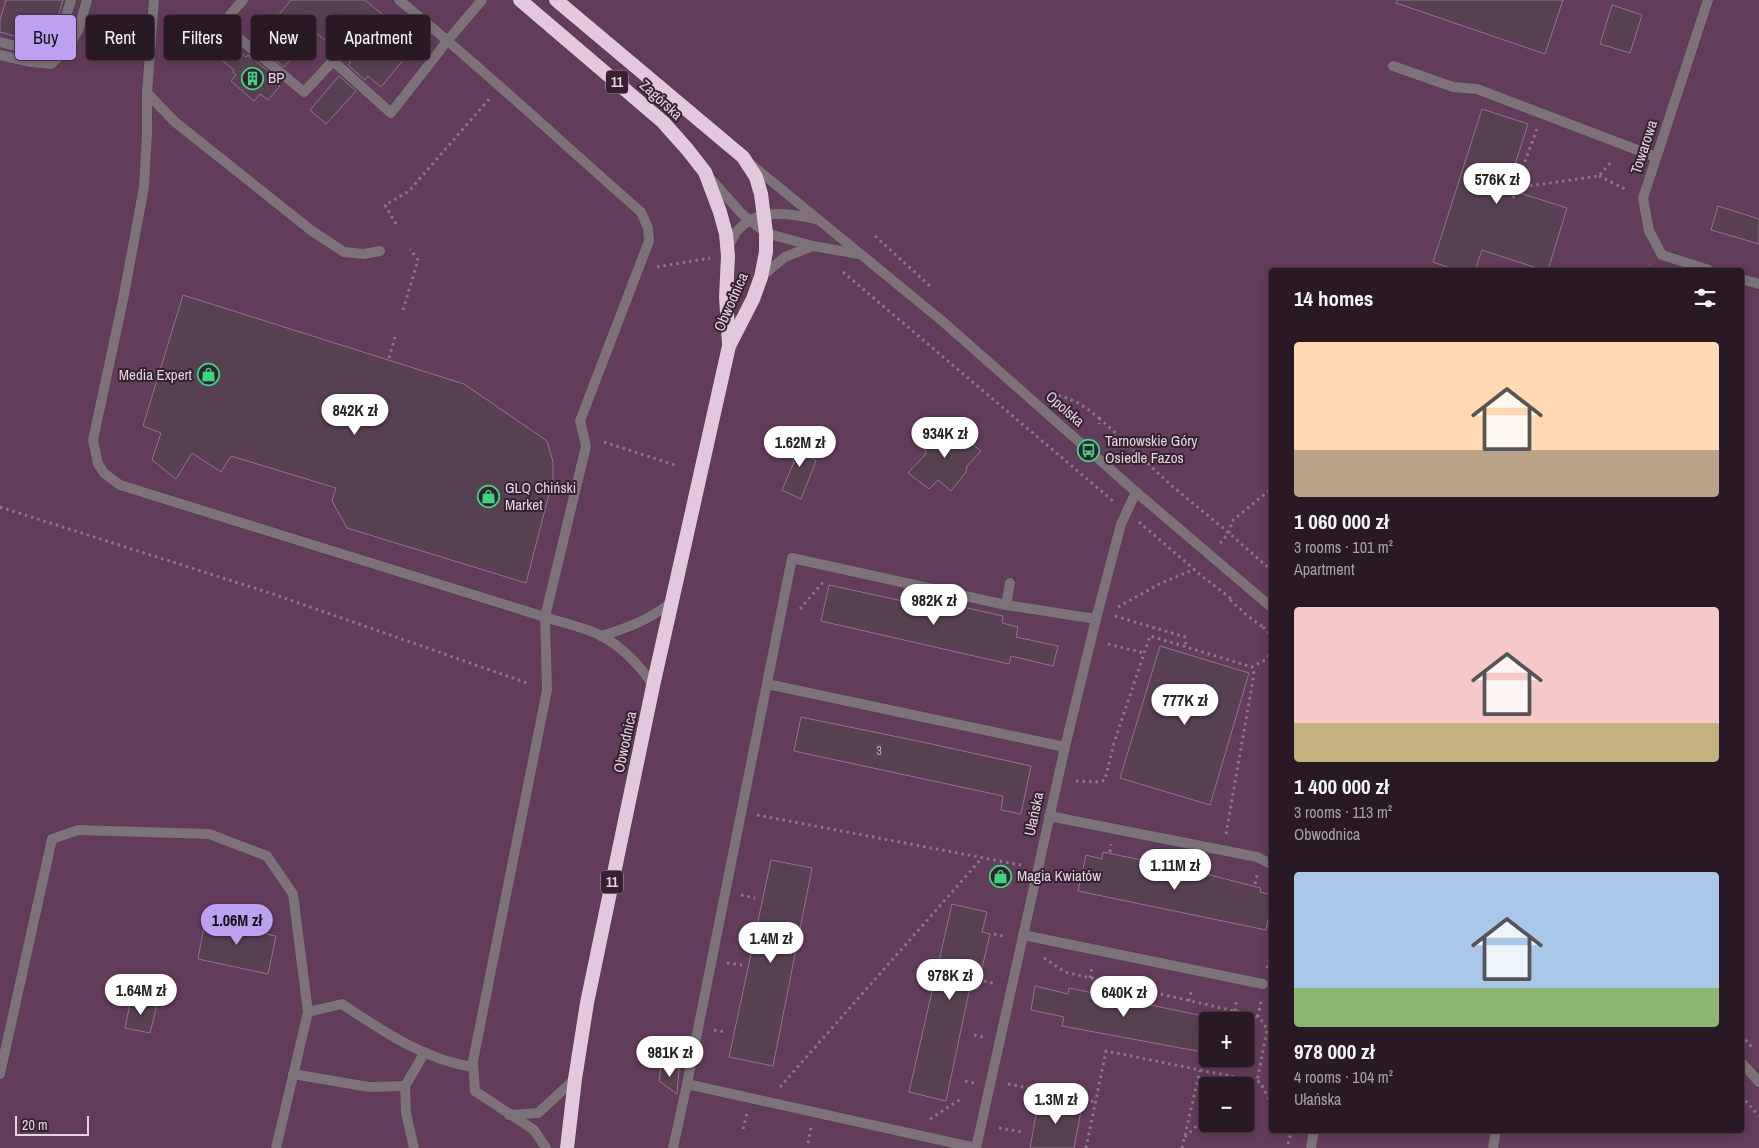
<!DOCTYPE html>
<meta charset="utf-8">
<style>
body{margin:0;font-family:"Archivo Narrow",sans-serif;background:#342632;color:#f1f3f6;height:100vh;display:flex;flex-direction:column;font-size:19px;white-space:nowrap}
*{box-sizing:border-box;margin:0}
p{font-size:16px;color:#a5a0a7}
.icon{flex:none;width:28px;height:28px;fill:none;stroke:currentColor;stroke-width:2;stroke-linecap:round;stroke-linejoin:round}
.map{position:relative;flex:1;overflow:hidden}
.drawer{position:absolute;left:1269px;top:268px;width:475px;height:865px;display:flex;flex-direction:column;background:#281925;border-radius:5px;box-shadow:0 2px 8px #0003,0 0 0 1px #443842}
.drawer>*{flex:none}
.hud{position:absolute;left:15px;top:15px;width:475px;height:45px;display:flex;gap:10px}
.buttons{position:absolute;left:1199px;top:1012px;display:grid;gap:10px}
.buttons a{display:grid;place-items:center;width:55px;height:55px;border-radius:5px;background:#281925;box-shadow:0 2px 8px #0003,0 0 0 1px #443842;font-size:25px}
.scale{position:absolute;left:15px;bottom:12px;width:74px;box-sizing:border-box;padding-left:5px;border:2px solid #e3d6e0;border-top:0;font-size:14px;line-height:18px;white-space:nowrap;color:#e3d6e0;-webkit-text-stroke:4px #352131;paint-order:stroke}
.price{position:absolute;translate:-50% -42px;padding:0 11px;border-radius:18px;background:#fff;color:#222;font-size:16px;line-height:32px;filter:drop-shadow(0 1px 2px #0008)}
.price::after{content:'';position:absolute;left:50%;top:30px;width:15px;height:11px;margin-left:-8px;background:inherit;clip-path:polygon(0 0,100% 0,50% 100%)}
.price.current{background:#bca0f2;color:#111}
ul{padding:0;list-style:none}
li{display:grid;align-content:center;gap:10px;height:265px;padding:0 25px}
li span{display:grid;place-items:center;height:155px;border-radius:5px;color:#555}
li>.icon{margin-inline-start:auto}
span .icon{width:90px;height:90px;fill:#fffc;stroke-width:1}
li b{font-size:21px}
h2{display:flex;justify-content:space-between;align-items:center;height:60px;padding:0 25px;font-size:21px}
.tag{padding:0 18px;border-radius:5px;background:#281925;box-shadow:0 2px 8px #0003,0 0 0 1px #443842;font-size:18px;line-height:45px}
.tag.current{background:#bca0f2;color:#111}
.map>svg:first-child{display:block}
.green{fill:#623c5b;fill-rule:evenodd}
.building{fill:#574052;stroke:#8f768a}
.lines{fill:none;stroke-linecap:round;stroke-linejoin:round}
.service-casing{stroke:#513e4d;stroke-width:11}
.minor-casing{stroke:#513e4d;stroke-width:11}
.tertiary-casing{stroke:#513e4d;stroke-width:11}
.trunk-casing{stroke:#513e4d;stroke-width:15}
.path{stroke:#8a7987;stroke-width:3;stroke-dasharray:2.5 4;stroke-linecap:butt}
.service{stroke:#7d717a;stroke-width:10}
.minor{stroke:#7d717a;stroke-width:10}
.tertiary{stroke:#7d717a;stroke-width:10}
.trunk{stroke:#e2c8dc;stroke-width:14}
.labels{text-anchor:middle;stroke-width:4;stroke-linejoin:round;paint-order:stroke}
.number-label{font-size:12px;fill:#c0b0bc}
.shield{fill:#352131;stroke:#afa0ac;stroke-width:1}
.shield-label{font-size:14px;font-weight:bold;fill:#e3d6e0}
.poi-label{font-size:15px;fill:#e3d6e0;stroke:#352131;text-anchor:start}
.street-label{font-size:15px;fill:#e3d6e0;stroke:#352131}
</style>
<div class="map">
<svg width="1759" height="1148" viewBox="0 0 1759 1148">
<rect width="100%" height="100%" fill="#352131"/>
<!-- green -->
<path class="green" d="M0,0H1759V1148H0ZM1271,270H1741V1130H1271ZM1208,1021H1245V1059H1208ZM1208,1086H1245V1124H1208Z"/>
<!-- building -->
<g class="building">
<path d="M6,0H63L51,40L45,38L43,44L0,32V20Z"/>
<path d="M291,0H365L417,43L381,87L368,76L365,80L348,65L351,62L314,31L284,67L257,44L264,37L262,35Z"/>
<path d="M1397,0H1563L1545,54L1396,3Z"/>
<path d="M1612,5L1642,15L1630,53L1600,44Z"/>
<path d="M235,48L246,57L248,55L275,77L273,80L280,86L268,100L260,94L254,101L231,81L236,75L233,72L234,70L223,61Z"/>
<path d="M339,76L356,91L326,124L310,110Z"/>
<path d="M1482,109L1528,124L1507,189L1567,208L1548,270H1543L1482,250L1475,270H1456L1433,262Z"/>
<path d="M1718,206L1759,219V244L1711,230Z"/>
<path d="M183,295L464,384L547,441L553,462V479L526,583L347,528L332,501L336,488L231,456L221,472L192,453L176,479L152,460L161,433L143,426Z"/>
<path d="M945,423L981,451L967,466L966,472L951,491L938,480L929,489L908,473L925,455L926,446Z"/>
<path d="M798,440H804L811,444L813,449L812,458L816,461L801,499L782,490L794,462L790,456V447Z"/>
<path d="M829,585L944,610L945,603L1003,616L1002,623L1018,627L1016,637L1058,646L1053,666L1011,656L1009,664L821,621Z"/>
<path d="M1160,646L1249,673L1210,805L1120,778Z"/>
<path d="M801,717L927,743L1031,766L1021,814L1001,810L1003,796L794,751Z"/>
<path d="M1103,852L1161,864L1159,871L1200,880L1202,873L1261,888L1260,892L1271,895V905L1266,930L1078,891L1086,855L1102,859Z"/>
<path d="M771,860L812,868L773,1066L729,1057Z"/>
<path d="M952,904L987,912L982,932L990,934L977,989L970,987L946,1101L909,1092Z"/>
<path d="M224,916L245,920L243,929L276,936L268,974L198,959L205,921L222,925Z"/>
<path d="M1035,986L1068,994L1069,988L1208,1017V1053L1062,1026L1064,1017L1031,1010Z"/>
<path d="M131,999L157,1005L150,1033L125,1028Z"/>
<path d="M661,1066L679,1068L677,1094L659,1081Z"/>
<path d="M1039,1098L1082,1106L1074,1148H1030Z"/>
</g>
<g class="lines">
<defs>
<g id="service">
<path d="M154,0L147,93V133L144,187L123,300L93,440L98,464L104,473L120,485L545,617C563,623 583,627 600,635C620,645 642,667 653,686"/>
<path d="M243,0L222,24L304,92L333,61L391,113L448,40L482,0"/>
<path d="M399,0C482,68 560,141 641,212L648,228L649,241L580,421L586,446L545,617L547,690L473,1061L475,1091L534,1130L546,1148"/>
<path d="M0,42L43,53L57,44L71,0"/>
<path d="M0,55L31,62L51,64L67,49L78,31L87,0"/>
<path d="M1393,66L1453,87L1477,89L1656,157"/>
<path d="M147,93L175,122L312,231L344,252L364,254L380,251"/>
<path d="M601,636C628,628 651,619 673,601"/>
<path d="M308,1012L342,1004C383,1031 424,1060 473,1067"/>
<path d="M0,1074L52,839L78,830L209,834L267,856L293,894L308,1012L276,1148"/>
<path d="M293,1074L369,1087L405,1086"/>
<path d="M509,1115L538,1113L575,1079"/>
<path d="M414,1148L406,1113L405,1086L425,1052"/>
<path d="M1493,1148L1496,1130"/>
</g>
<g id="minor">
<path d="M1708,0L1643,198L1649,231L1662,255L1709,270"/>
<path d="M1741,279L1759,284"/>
<path d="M1006,605L1010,583"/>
<path d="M767,684L1065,747"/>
<path d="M1049,816L1257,857L1271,864"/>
<path d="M1023,935L1263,984"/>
<path d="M687,1084L976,1148L1065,747L1096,619L1121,524L1136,492"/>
<path d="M673,1148L687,1084L792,558L1006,605L1096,619"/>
<path d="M1311,1148L1314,1130"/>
</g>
<g id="tertiary">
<path d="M753,166L941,320L1136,492L1271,607"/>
<path d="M709,177L742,214L766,233L813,246L859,254"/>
<path d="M727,249C731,243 733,236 737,231C757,208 789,213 815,219"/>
<path d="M761,277L785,257L813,246"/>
<path d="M1741,1062L1759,1082"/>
</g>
<g id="trunk">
<path d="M520,0L663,122L687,149L705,172L720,212L726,234L728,256L726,297L729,344"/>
<path d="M556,0L743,157L756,177L761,194L766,233V252L761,277L753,299L729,346L653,686L587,1003L575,1079L567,1148"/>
</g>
</defs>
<!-- service casing -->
<use href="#service" class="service-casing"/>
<!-- minor casing -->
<use href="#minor" class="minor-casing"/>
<!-- tertiary casing -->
<use href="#tertiary" class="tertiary-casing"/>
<!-- trunk casing -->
<use href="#trunk" class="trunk-casing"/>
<!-- path -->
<g class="path">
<path d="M1537,129L1515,188L1599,176L1613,160"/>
<path d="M1599,176L1627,190"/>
<path d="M1513,198L1515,188"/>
<path d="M396,224L385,205L409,191L490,98"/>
<path d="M875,236L930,286"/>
<path d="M657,267L710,258"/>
<path d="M1645,270L1650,265"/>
<path d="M843,272L1113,501"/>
<path d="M403,310L418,260L410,249"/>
<path d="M389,358L395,337"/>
<path d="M1052,394C1070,397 1085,406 1099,418V424"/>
<path d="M1099,418L1118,435"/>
<path d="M1113,437L1118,436L1172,486L1229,533L1271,570"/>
<path d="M604,442L678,466"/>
<path d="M0,507L273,594L530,684"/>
<path d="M1139,522L1203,577L1234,601"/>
<path d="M1220,543L1229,533L1232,521L1271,489"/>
<path d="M1230,600L1249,617L1263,627"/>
<path d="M1118,607L1161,583L1195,569"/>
<path d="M800,609L824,581"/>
<path d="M1115,616L1185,637L1186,646"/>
<path d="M1263,627L1271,635"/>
<path d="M1108,644L1144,653"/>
<path d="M1076,781L1099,782L1105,780L1114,743L1150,636L1252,667L1265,660L1271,653"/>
<path d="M757,815L1021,865"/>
<path d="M1226,834L1254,674L1252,667"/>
<path d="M1110,852L1111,844"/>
<path d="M1156,863L1157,854"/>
<path d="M1208,875L1210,865"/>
<path d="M1255,884L1257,875"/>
<path d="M741,895L755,898"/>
<path d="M994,934L1006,937"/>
<path d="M1044,958L1065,972L1256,1016L1263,1022L1267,1030L1257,1081"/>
<path d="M727,963L742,965"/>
<path d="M1267,968L1271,951"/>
<path d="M1090,978L1092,967"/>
<path d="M984,981L996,984"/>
<path d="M1137,989L1139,976"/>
<path d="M1189,1001L1192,988"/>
<path d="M1235,1011L1237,998"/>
<path d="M1258,1017L1261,1001"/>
<path d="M714,1030L726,1032"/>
<path d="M974,1035L983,1037"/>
<path d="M1741,1035L1752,1047"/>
<path d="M965,1081L974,1083"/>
<path d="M1008,1084L1096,1102"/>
<path d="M1238,1086L1245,1080"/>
<path d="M780,1087L982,858"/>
<path d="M1741,1096L1759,1116"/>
<path d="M930,1119L961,1099"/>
<path d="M999,1128L1023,1132"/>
<path d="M743,1129L747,1113"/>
<path d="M1286,1130L1290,1137L1287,1148"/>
<path d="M1185,1137L1208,1115"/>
<path d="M808,1143L811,1128"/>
<path d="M1086,1148L1106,1051L1260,1082L1271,1103"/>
<path d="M1182,1148L1200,1070"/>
</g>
<!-- service -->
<use href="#service" class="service"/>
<!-- minor -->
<use href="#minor" class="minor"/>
<!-- tertiary -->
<use href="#tertiary" class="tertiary"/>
<!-- trunk -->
<use href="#trunk" class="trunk"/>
</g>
<!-- icons -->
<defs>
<symbol id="building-ring" viewBox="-11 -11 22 22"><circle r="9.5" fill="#352131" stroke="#3ad77f" stroke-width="1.5"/><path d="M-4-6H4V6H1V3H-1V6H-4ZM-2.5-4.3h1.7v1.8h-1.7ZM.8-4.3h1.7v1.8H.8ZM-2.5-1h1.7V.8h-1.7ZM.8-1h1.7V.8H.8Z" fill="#3ad77f"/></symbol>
<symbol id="shop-ring" viewBox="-11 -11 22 22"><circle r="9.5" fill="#352131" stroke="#3ad77f" stroke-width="1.5"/><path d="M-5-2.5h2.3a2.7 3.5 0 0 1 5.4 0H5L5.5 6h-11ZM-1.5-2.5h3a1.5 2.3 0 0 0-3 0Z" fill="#3ad77f"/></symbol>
<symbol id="bus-ring" viewBox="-11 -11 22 22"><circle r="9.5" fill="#352131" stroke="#3ad77f" stroke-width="1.5"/><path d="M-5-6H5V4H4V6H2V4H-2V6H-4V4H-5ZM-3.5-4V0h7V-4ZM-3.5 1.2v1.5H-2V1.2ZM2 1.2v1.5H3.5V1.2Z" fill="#3ad77f"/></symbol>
</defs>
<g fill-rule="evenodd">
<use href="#building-ring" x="240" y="66" width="25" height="25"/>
<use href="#shop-ring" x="196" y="362" width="25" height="25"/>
<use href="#bus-ring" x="1076" y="438" width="25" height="25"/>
<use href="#shop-ring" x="476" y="484" width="25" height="25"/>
<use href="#shop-ring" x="988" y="864" width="25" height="25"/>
</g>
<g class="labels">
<!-- number labels -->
<g class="number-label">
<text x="879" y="755">3</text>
</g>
<!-- shield labels -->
<g class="shield">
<rect x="606" y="70.5" width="22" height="23" rx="4"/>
<rect x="601" y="870.5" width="22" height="23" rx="4"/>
</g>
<g class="shield-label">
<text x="617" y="87">11</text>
<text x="612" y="887">11</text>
</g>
<!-- poi labels -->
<g class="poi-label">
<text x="268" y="83">BP</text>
<text x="192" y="380" text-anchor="end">Media Expert</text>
<text x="1105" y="446">Tarnowskie Góry<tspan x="1105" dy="17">Osiedle Fazos</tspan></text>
<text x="505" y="493">GLQ Chiński<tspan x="505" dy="17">Market</tspan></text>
<text x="1017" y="881">Magia Kwiatów</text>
</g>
<!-- street labels -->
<g class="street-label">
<text transform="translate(661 100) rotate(42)" y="5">Zagórska</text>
<text transform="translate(1644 147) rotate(-72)" y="5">Towarowa</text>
<text transform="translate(731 302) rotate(-66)" y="5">Obwodnica</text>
<text transform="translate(1065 409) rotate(41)" y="5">Opolska</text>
<text transform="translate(625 742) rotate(-78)" y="5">Obwodnica</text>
<text transform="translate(1034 814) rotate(-78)" y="5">Ułańska</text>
</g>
</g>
</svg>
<div class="buttons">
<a>+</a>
<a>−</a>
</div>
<div class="scale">20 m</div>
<b class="price" style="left:1497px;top:205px">576K zł</b>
<b class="price" style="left:355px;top:436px">842K zł</b>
<b class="price" style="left:945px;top:459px">934K zł</b>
<b class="price" style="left:800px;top:468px">1.62M zł</b>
<b class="price" style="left:934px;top:626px">982K zł</b>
<b class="price" style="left:1185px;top:726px">777K zł</b>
<b class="price" style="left:1175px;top:891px">1.11M zł</b>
<b class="price current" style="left:237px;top:946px">1.06M zł</b>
<b class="price" style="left:771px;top:964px">1.4M zł</b>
<b class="price" style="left:950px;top:1001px">978K zł</b>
<b class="price" style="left:141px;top:1016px">1.64M zł</b>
<b class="price" style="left:1124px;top:1018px">640K zł</b>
<b class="price" style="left:670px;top:1078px">981K zł</b>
<b class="price" style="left:1056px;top:1125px">1.3M zł</b>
<div class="hud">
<a class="tag current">Buy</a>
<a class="tag">Rent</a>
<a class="tag">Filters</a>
<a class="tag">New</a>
<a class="tag">Apartment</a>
</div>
<section class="drawer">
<h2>14 homes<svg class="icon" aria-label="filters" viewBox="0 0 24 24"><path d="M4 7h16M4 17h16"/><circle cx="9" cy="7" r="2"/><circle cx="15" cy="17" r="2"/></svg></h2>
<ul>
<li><span style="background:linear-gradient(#ffd9b3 70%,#b9a48a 0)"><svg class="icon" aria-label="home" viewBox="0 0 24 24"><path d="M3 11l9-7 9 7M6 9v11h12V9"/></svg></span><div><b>1 060 000 zł</b><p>3 rooms · 101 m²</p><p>Apartment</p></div></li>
<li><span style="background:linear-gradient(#f6c9c9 75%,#c2b280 0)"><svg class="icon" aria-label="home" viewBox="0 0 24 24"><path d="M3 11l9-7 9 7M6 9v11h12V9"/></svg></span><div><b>1 400 000 zł</b><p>3 rooms · 113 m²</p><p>Obwodnica</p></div></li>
<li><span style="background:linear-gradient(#a9c7e8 75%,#8fb573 0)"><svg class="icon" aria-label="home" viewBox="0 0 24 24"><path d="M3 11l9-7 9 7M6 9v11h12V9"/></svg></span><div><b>978 000 zł</b><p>4 rooms · 104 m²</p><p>Ułańska</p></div></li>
</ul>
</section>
</div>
